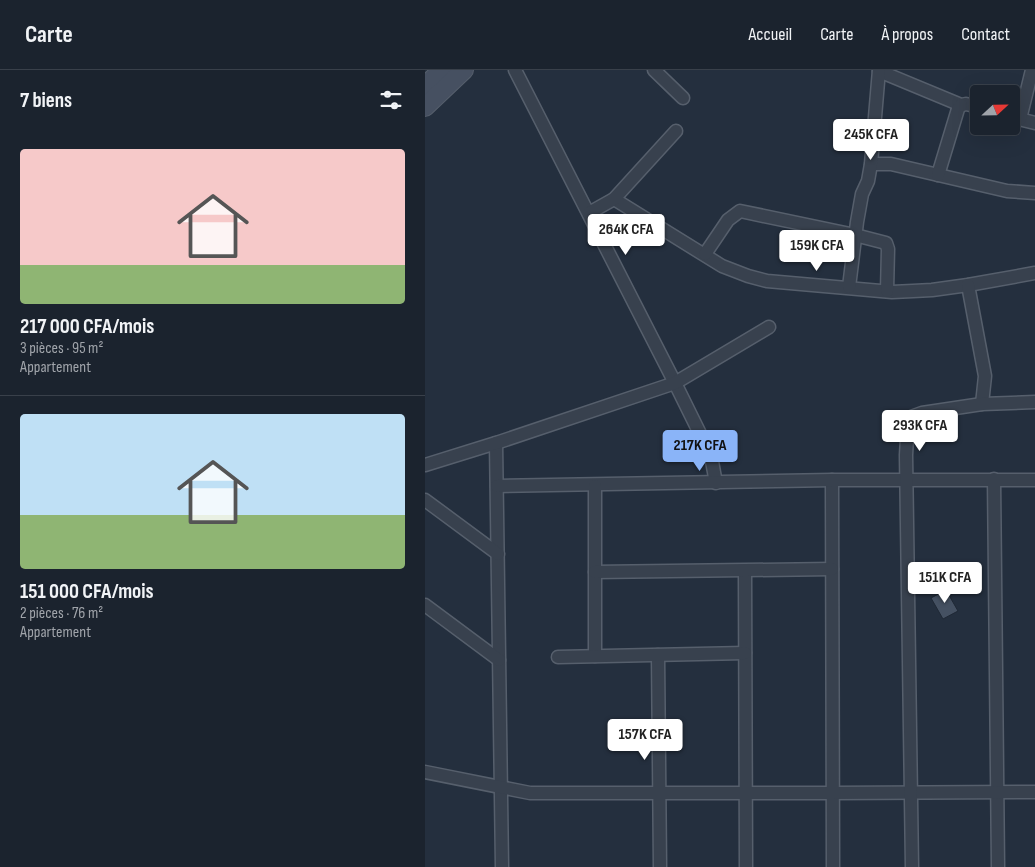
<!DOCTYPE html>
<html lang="fr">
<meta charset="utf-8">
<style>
body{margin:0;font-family:"Sofia Sans Condensed",sans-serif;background:#282f3a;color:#f1f3f6;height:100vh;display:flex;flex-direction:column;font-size:19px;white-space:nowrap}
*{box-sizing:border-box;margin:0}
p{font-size:16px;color:#a0a4aa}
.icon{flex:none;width:28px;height:28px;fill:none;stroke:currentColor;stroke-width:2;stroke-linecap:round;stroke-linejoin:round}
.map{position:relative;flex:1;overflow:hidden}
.details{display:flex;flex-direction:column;background:#1b232e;width:425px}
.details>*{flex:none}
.needle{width:32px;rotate:68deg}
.controls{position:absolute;left:545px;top:15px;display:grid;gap:10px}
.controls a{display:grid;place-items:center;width:50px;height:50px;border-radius:5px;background:#1b232e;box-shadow:0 5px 20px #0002,0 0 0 1px #39404a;font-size:25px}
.price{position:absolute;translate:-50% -42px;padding:0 11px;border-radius:5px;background:#fff;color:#222;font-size:16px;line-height:32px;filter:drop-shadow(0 1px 2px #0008)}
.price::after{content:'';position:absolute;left:50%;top:30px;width:15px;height:11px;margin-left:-8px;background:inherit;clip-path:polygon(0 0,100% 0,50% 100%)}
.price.selected{background:#8ab4f8;color:#111}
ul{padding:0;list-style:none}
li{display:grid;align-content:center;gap:10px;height:265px;padding:0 20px}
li+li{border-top:1px solid #39404a}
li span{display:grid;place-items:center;height:155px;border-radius:5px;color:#555}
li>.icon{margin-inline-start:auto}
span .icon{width:90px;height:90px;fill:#fffc;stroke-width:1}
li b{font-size:21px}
h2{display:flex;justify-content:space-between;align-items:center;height:60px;padding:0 20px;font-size:21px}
header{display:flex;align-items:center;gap:30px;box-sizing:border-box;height:70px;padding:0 25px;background:#1b232e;border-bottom:1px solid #39404a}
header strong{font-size:24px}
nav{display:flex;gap:28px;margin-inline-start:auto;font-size:18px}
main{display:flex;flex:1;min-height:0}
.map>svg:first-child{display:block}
.building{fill:#455162;stroke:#1f2835}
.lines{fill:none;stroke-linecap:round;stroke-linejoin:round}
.minor-casing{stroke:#565f6c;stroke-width:15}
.secondary-casing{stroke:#565f6c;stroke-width:20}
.minor{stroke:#38414e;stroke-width:12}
.secondary{stroke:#465061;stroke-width:18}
</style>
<header>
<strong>Carte</strong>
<nav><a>Accueil</a><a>Carte</a><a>À propos</a><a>Contact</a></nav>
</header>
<main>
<section class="details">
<h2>7 biens<svg class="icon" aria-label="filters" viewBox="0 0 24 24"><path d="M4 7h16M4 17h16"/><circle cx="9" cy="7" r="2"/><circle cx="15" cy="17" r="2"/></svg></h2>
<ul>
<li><span style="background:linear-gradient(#f6c9c9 75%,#8fb573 0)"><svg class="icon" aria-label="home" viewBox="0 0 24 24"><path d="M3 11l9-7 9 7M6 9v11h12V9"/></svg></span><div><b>217 000 CFA/mois</b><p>3 pièces · 95 m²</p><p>Appartement</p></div></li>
<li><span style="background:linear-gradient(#bfe0f5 65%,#8fb573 0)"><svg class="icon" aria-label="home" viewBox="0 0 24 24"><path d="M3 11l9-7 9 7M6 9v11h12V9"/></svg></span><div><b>151 000 CFA/mois</b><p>2 pièces · 76 m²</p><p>Appartement</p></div></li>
</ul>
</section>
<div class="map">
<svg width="610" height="797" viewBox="0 0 610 797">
<rect width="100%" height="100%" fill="#242f3e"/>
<!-- building -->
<path class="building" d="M521,520L533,541L518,549L506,528Z"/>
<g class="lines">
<defs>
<g id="minor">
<path d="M90,0L250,313L286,386L291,413"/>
<path d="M229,0L258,28"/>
<path d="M454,1L536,35L541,34L554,37"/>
<path d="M586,47L610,53"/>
<path d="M595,49L607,0"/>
<path d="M446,94H466L582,121L610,123"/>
<path d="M513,105L533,39L536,35"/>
<path d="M189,129L297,196L323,206L342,211L467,222L488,221L507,220L543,215L610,203"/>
<path d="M164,143L189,129L251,61"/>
<path d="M280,184L303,150L315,141L430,165L461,173L463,179L462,221"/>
<path d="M543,215L560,306L557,334"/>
<path d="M424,217L432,152L437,124L443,111L446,94L454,0"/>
<path d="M71,373L77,797"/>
<path d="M0,395L71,373L250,313L344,257"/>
<path d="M569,409L573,797"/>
<path d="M407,410L408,797"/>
<path d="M72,416L407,410H610"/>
<path d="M170,416V586"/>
<path d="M0,430L73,484"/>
<path d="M320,501L321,797"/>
<path d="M170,502L407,499"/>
<path d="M0,535L74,590"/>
<path d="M233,585L235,797"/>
<path d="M133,587L320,583"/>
<path d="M0,702L105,723H408L610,722"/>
<path d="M487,797L481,385L483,352L486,347L497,343L557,334L610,332"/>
</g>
<g id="secondary">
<path d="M0,16L17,0"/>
<path d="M0,37L39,0"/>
</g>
</defs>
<!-- minor casing -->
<use href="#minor" class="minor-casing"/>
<!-- secondary casing -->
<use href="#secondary" class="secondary-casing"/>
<!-- minor -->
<use href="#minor" class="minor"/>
<!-- secondary -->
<use href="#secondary" class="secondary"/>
</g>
</svg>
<div class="controls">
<a><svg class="needle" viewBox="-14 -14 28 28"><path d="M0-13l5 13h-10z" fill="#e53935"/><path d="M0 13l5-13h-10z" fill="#a0a4aa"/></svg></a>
</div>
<b class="price" style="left:446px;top:91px">245K CFA</b>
<b class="price" style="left:201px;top:186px">264K CFA</b>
<b class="price" style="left:392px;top:202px">159K CFA</b>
<b class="price" style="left:495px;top:382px">293K CFA</b>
<b class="price selected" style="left:275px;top:402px">217K CFA</b>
<b class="price" style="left:520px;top:534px">151K CFA</b>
<b class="price" style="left:220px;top:691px">157K CFA</b>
</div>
</main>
